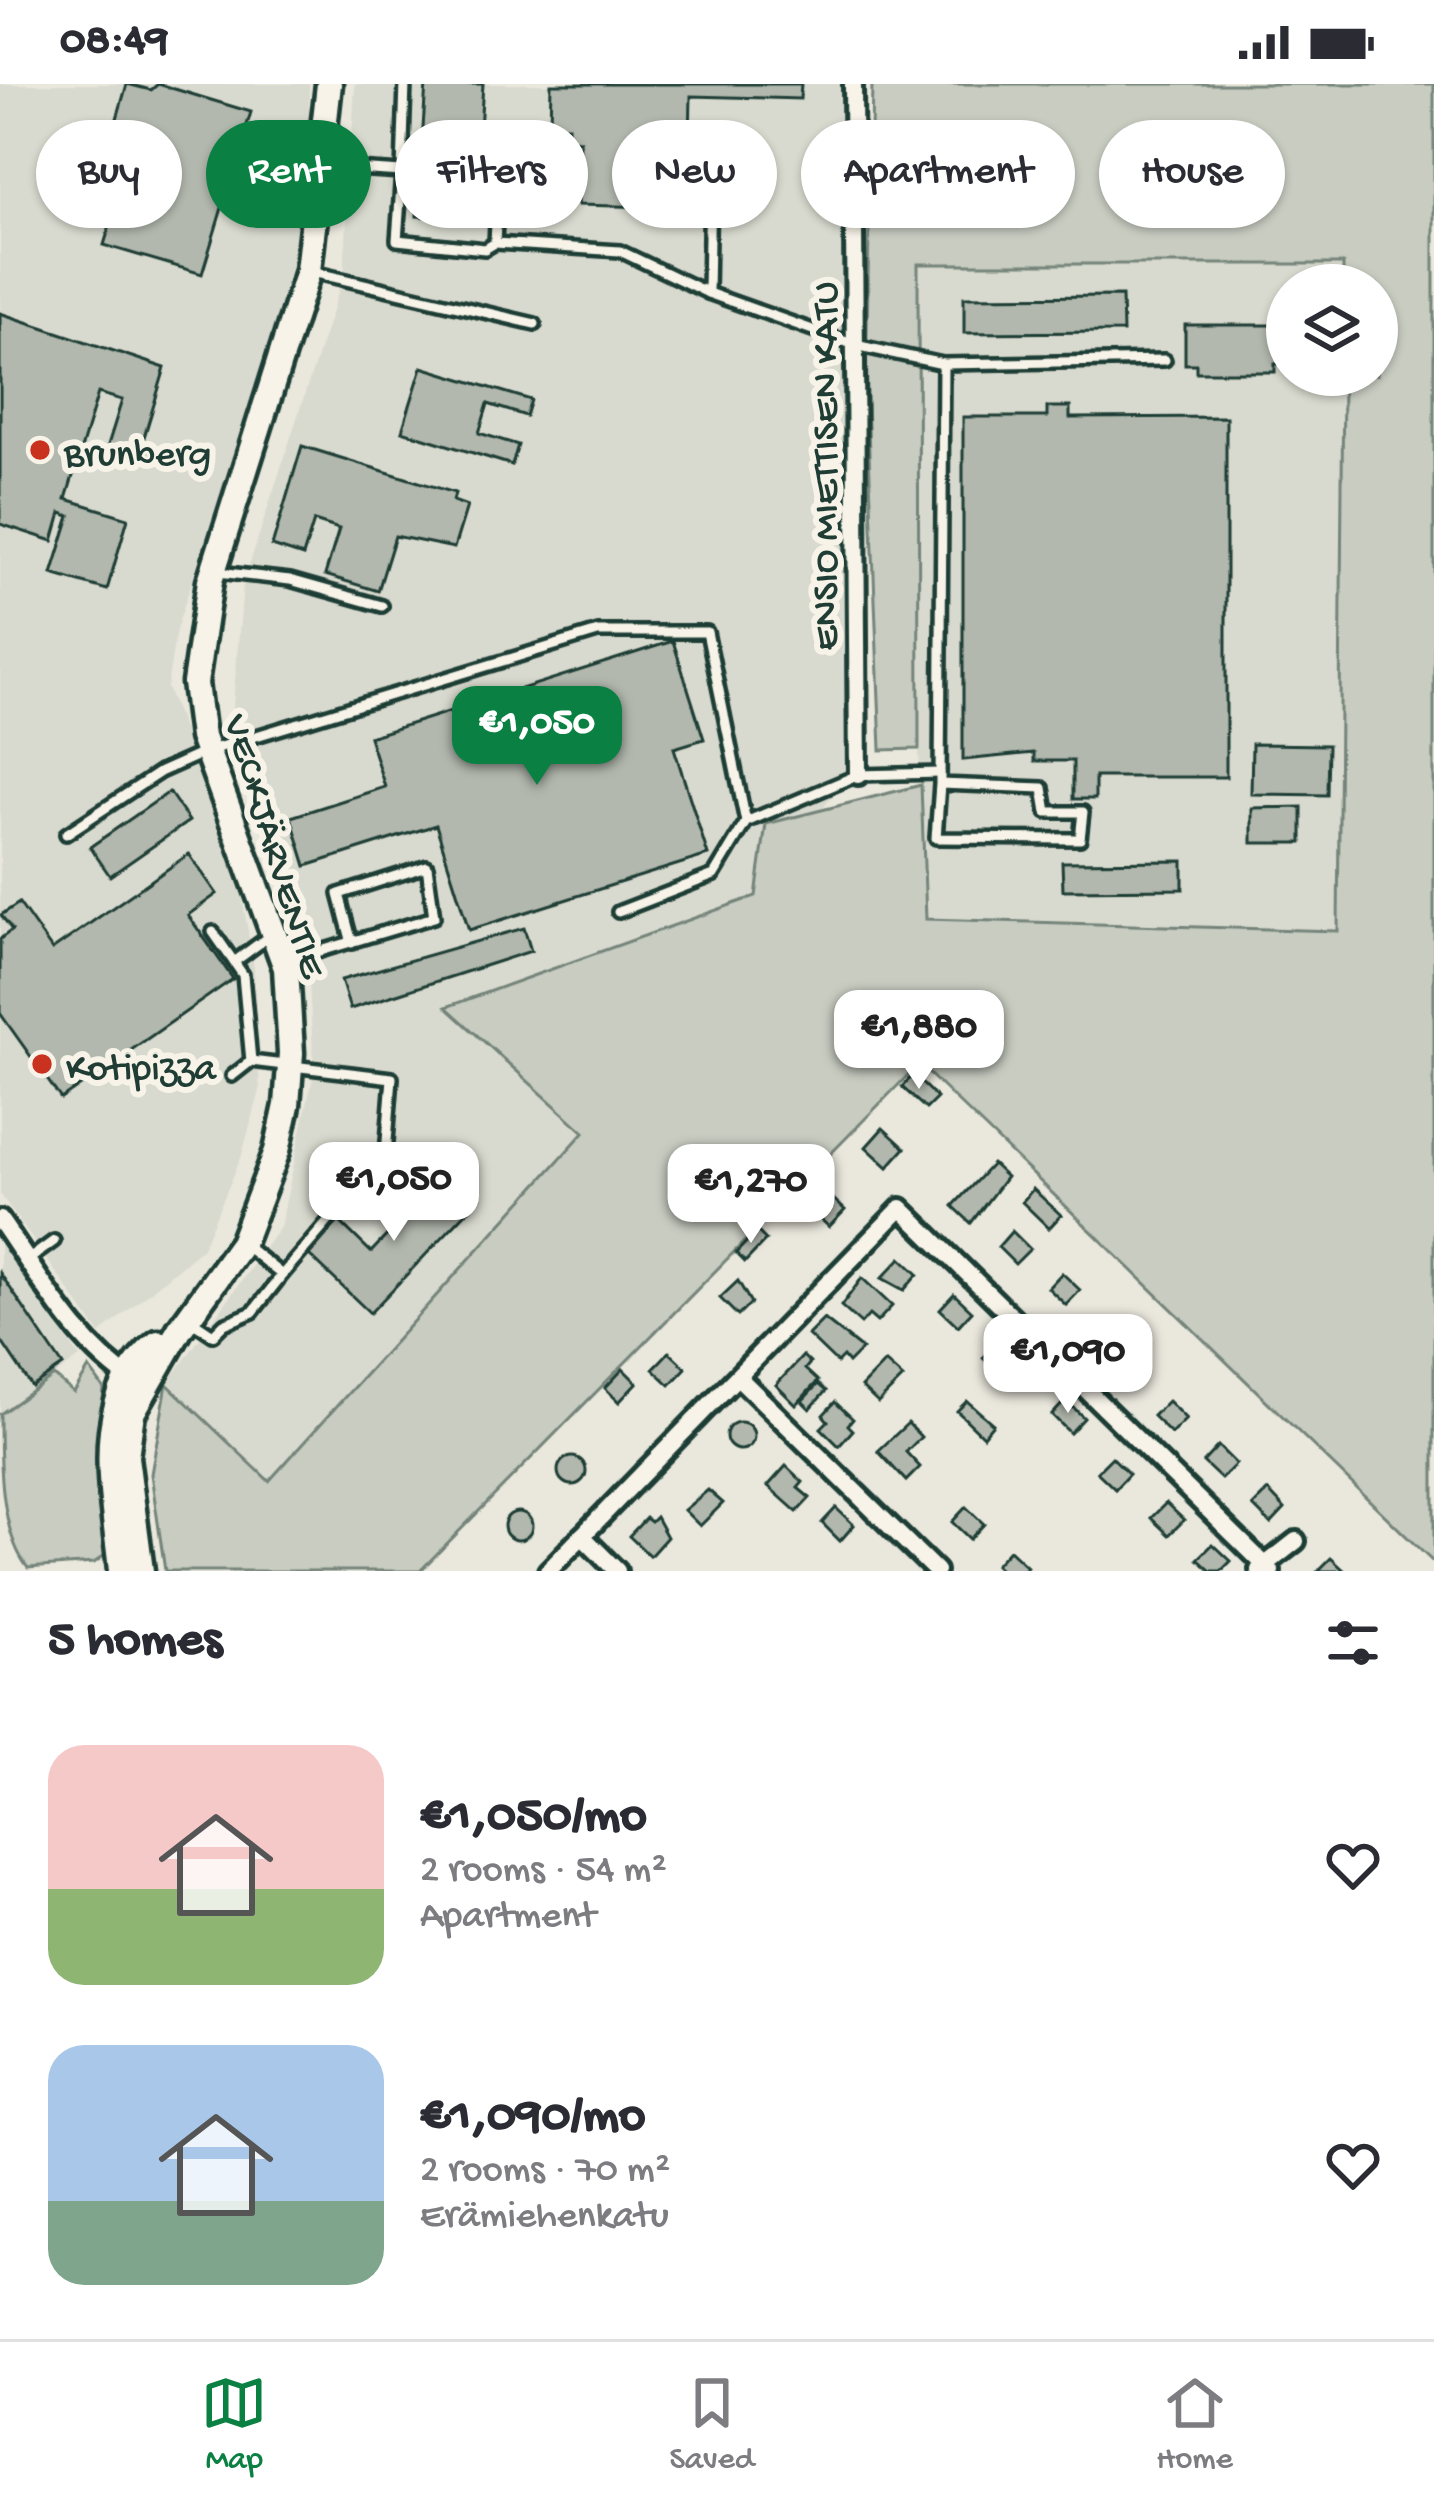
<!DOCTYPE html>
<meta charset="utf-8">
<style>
body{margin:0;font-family:"Gochi Hand",sans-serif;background:#f7f7f7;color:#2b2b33;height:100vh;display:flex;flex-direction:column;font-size:45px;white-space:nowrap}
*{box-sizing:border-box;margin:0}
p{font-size:39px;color:#7c7c81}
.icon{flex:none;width:66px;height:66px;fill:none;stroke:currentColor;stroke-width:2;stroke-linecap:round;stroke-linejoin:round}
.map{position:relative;height:1487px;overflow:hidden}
.sheet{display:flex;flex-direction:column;background:#fff;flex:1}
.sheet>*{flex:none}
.guide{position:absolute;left:36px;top:36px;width:1362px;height:108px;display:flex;gap:24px}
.tools{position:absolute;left:1266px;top:180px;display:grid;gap:24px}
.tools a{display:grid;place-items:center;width:132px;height:132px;border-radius:50%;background:#fff;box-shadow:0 3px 9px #0004;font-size:60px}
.price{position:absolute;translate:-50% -102px;padding:0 27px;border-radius:24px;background:#fff;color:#222;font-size:39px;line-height:78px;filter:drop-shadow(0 3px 6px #0008)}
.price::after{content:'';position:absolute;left:50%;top:72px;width:36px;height:27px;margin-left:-18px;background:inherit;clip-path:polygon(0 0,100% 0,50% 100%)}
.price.selected{background:#0b8043;color:#fff}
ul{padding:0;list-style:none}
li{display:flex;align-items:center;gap:36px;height:300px;padding:0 48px}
li span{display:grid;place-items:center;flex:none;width:336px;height:240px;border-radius:36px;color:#555}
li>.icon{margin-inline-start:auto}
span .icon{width:144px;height:144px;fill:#fffc;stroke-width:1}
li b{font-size:51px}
h2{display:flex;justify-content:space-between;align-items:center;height:144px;padding:0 48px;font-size:51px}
.pill{padding:0 42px;border-radius:54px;background:#fff;box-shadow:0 3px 9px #0004;font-size:42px;line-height:108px}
.pill.selected{background:#0b8043;color:#fff}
.status{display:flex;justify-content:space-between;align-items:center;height:84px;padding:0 60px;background:#fff;direction:ltr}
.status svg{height:33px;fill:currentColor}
.tab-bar{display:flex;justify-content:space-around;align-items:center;height:168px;border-top:3px solid #e1e1e2;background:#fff;font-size:33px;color:#7c7c81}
.tab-bar a{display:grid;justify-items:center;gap:6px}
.tab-bar .selected{color:#0b8043}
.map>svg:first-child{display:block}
.built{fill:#d9dacf}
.green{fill:#c8ccc1;stroke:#74847a;stroke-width:3}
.building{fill:#b2b8ae;stroke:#1f3d34;stroke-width:3}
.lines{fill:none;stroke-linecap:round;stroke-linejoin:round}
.lane-casing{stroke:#1f3d34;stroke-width:18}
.street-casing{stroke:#1f3d34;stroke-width:26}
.secondary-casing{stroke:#1f3d34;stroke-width:33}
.lane{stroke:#f7f3e8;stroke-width:9}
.street{stroke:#f7f3e8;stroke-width:16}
.secondary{stroke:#f7f3e8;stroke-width:24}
.poi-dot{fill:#c8321e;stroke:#f7f3e8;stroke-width:4.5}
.labels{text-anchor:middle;stroke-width:12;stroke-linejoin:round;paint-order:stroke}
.poi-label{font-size:39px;fill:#1f3d34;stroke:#f7f3e8;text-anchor:start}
.street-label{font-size:39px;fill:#1f3d34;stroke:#f7f3e8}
</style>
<div class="status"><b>08:49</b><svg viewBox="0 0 49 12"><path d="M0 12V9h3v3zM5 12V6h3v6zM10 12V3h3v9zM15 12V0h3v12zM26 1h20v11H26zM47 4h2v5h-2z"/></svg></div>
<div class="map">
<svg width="1434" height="1487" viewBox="0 0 1434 1487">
<rect width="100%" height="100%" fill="#eae8dd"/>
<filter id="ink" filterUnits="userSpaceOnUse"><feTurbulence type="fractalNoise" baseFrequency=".00833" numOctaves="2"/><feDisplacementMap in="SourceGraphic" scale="24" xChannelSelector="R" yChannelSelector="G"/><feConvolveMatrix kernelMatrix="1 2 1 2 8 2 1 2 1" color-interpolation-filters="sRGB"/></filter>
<g filter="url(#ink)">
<!-- built -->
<g class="built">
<path d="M0,0H309V61L295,183L176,546L167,604L237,781L254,884L260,1007L241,1074L202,1164L100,1250L0,1110Z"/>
<path d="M355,0H843L847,692L585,1047L268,1398L167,1300L280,1143L314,988L308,882L232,633L243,500L344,190Z"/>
<path d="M917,180H1343V201H1287V291H1343L1339,848L925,835L919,665Z"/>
<path d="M0,1154L80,1274L0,1330Z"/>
</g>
<!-- green -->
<g class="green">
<path d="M872,0H1434V1479L919,980L420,1487H165L151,1390L167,1300L269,1397L584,1048L446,923L756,812L766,740L921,701L926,835L1338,847L1343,291H1377V201H1343V180H918L919,665L881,666L866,294Z"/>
<path d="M89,1284L104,1305L99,1367L105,1471L94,1479L28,1484C0,1449 0,1378 0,1330L54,1292L74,1309Z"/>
</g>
<!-- building -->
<g class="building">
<path d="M127,0L151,6L158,0L251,28L202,190L104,161L116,122L101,117L110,86L107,69Z"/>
<path d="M426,0H483L474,135L417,132Z"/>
<path d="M551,0H801L800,15L691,12L690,56L654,55L652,123L578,121L580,57L568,56V42H550Z"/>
<path d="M1122,212L1123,248L964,249V213Z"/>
<path d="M0,229L165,284L139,370L108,361L122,316L98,309L66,415L128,434L107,506L52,490L70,432L61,429L53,457L0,440Z"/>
<path d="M1185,241H1286L1287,280H1275V288H1196V280H1185Z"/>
<path d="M422,283L531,316L526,332L488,320L479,349L518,361L512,381L402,347Z"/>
<path d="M1047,323H1070V334L1226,333V693H1095V715H1073V677H1034V669L963,676V333H1047Z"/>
<path d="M302,362L455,409L453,417L467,422L454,464L395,452L378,507L325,491L339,445L314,437L303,472L272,462Z"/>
<path d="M673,557L704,655L674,664L708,771L469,846L436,741L306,782L291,733L385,703L369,653Z"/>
<path d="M1252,660L1328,661L1327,711L1251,710Z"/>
<path d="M169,708L189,737L110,792L90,763Z"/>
<path d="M1302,723V759H1252V724Z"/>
<path d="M189,770L217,810L188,831L233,895L61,1015L0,929V855L12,846L1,831L19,819L52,866Z"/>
<path d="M1183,777V805L1063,806L1062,778Z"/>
<path d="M524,844L531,867L350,925L341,896Z"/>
<path d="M913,991L937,1014L926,1025L902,1003Z"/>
<path d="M883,1044L905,1064L888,1083L866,1063Z"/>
<path d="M992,1080L1006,1093L971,1139L953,1122Z"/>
<path d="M450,1085L480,1114L370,1229L308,1170L339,1137L371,1168Z"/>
<path d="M1033,1105L1061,1131L1049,1144L1022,1118Z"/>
<path d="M828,1110L845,1126L829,1143L812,1127Z"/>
<path d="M757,1147L766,1156L745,1178L736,1169Z"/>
<path d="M1012,1147L1030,1165L1015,1180L998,1163Z"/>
<path d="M901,1174L918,1190L904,1206L882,1194Z"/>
<path d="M0,1189L63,1282L32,1303L0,1255Z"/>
<path d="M1062,1189L1080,1206L1066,1221L1048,1204Z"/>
<path d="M862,1194L892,1222L877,1238L869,1231L861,1240L841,1222Z"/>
<path d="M738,1197L751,1219L738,1232L720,1214Z"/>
<path d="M954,1210L972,1227L958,1242L940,1225Z"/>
<path d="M824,1235L862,1265L848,1279L843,1273L837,1279L808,1251Z"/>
<path d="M997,1259L1015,1276L1001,1291L983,1274Z"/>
<path d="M1118,1266L1136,1283L1121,1298L1103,1281Z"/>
<path d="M669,1268L686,1284L670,1301L653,1285Z"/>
<path d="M803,1272L810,1279L805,1285L818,1297L796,1321L776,1301Z"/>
<path d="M885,1278L903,1294L878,1319L861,1303Z"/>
<path d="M623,1285L637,1299L619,1318L605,1304Z"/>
<path d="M818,1300L826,1307L810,1325L802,1317Z"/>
<path d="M1066,1316L1084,1334L1070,1349L1052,1331Z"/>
<path d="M967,1317L993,1340L983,1352L957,1327Z"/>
<path d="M1168,1317L1186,1335L1171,1350L1153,1332Z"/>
<path d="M835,1318L853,1335L848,1341L853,1346L839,1362L821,1344L828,1337L823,1331Z"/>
<circle cx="740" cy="1352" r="14"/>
<path d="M908,1339L921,1353L906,1368L920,1383L906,1397L878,1367Z"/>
<path d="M1218,1362L1236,1380L1221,1395L1203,1378Z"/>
<path d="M1112,1373L1129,1390L1115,1405L1097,1388Z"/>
<circle cx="572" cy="1387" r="14"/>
<path d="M786,1382L803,1398L798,1404L810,1414L797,1428L768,1402Z"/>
<path d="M708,1406L723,1419L700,1442L684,1426Z"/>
<path d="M1268,1407L1285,1425L1271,1440L1253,1422Z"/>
<path d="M1166,1419L1184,1436L1169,1451L1151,1434Z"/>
<path d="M966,1423L984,1440L970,1455L952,1438Z"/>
<path d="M836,1424L854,1441L840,1457L822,1439Z"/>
<circle cx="518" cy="1442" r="14"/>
<path d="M656,1433L667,1453L650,1472L629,1452L646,1434L651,1438Z"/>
<path d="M1213,1460L1231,1477L1221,1487H1211L1198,1475Z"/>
<path d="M1009,1466L1027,1483L1024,1487H1001L995,1481Z"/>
<path d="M1331,1474L1345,1487H1318Z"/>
</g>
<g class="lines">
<defs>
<g id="lane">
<path d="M500,60L495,159L620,167L708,209"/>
<path d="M324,83L402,88L405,0"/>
<path d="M402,88L397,156L485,165L495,159"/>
<path d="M678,102L710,99L708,209L855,261L943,280L1165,276"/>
<path d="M308,187L535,240"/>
<path d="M218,488L290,496L382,522"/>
<path d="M940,700L936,754L1080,755L1083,728H1047L1043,704L940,700L943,280"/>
<path d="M66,750L160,688L207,667L598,548H707L746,738"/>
<path d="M618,828L714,791L746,738L858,691L940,689"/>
<path d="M213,848L243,891L251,977"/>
<path d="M234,878L272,850"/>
<path d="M284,878L434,833L427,782L339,810L352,859"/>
<path d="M232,992L251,977L392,994L386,1070L282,1191"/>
<path d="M28,1176L54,1157"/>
<path d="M189,1235L213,1251L224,1240L253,1228L282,1191L242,1159"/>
</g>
<g id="street">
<path d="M853,0L858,691"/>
<path d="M0,1136C42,1196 74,1259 137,1300"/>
<path d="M738,1293L936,1487"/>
<path d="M582,1452L617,1487"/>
<path d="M1259,1486L1296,1457"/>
<path d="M548,1487L901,1124L1271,1487"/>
</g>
<g id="secondary">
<path d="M121,1487C114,1411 88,1314 158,1259"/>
<path d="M141,1487L126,1373L132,1329L180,1245L242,1159L277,1067L287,1021L291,969L286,884L202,653L195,599L210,497L308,187L329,0"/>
</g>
</defs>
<!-- lane casing -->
<use href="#lane" class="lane-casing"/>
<!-- street casing -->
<use href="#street" class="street-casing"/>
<!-- secondary casing -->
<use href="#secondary" class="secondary-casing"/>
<!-- lane -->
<use href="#lane" class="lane"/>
<!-- street -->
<use href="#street" class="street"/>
<!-- secondary -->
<use href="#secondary" class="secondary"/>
</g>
</g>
<!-- markers -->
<g class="poi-dot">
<circle cx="40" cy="366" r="12"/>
<circle cx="42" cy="980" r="12"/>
</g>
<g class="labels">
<!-- poi labels -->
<g class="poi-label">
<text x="64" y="380">Brunberg</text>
<text x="66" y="994">Kotipizza</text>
</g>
<!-- street labels -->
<g class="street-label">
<text transform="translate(822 382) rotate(-90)" y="14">ENSIO MIETTISEN KATU</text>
<text transform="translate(278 761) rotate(73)" y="14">VECKJÄRVENTIE</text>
</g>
</g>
</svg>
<div class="tools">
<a><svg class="icon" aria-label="layers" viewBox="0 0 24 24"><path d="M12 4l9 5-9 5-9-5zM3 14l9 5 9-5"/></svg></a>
</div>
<b class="price selected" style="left:537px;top:704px">€1,050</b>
<b class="price" style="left:919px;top:1008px">€1,880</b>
<b class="price" style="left:394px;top:1160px">€1,050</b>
<b class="price" style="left:751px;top:1162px">€1,270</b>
<b class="price" style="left:1068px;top:1332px">€1,090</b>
<div class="guide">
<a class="pill">Buy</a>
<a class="pill selected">Rent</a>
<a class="pill">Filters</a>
<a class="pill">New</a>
<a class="pill">Apartment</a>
<a class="pill">House</a>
</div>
</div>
<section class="sheet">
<h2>5 homes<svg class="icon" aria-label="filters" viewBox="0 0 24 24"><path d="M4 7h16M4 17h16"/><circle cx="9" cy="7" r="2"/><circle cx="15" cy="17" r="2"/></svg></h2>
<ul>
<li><span style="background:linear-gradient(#f6c9c9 60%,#8fb573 0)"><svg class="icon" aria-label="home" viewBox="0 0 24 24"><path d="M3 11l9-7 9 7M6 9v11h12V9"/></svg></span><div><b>€1,050/mo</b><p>2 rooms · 54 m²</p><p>Apartment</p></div><svg class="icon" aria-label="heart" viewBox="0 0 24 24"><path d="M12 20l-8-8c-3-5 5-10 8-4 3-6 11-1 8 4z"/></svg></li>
<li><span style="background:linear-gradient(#a9c7e8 65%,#7fa58c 0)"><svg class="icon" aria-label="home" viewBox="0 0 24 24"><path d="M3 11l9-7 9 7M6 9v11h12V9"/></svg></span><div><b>€1,090/mo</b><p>2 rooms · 70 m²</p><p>Erämiehenkatu</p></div><svg class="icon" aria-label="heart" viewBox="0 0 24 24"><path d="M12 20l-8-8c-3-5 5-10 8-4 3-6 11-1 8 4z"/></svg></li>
</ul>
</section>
<nav class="tab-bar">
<a class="selected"><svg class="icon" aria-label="map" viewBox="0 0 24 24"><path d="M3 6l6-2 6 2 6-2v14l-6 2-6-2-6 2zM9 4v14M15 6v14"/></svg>Map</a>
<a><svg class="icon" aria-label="saved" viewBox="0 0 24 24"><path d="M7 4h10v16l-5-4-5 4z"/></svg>Saved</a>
<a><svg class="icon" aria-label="home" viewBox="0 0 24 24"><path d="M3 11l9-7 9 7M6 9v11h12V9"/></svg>Home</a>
</nav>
